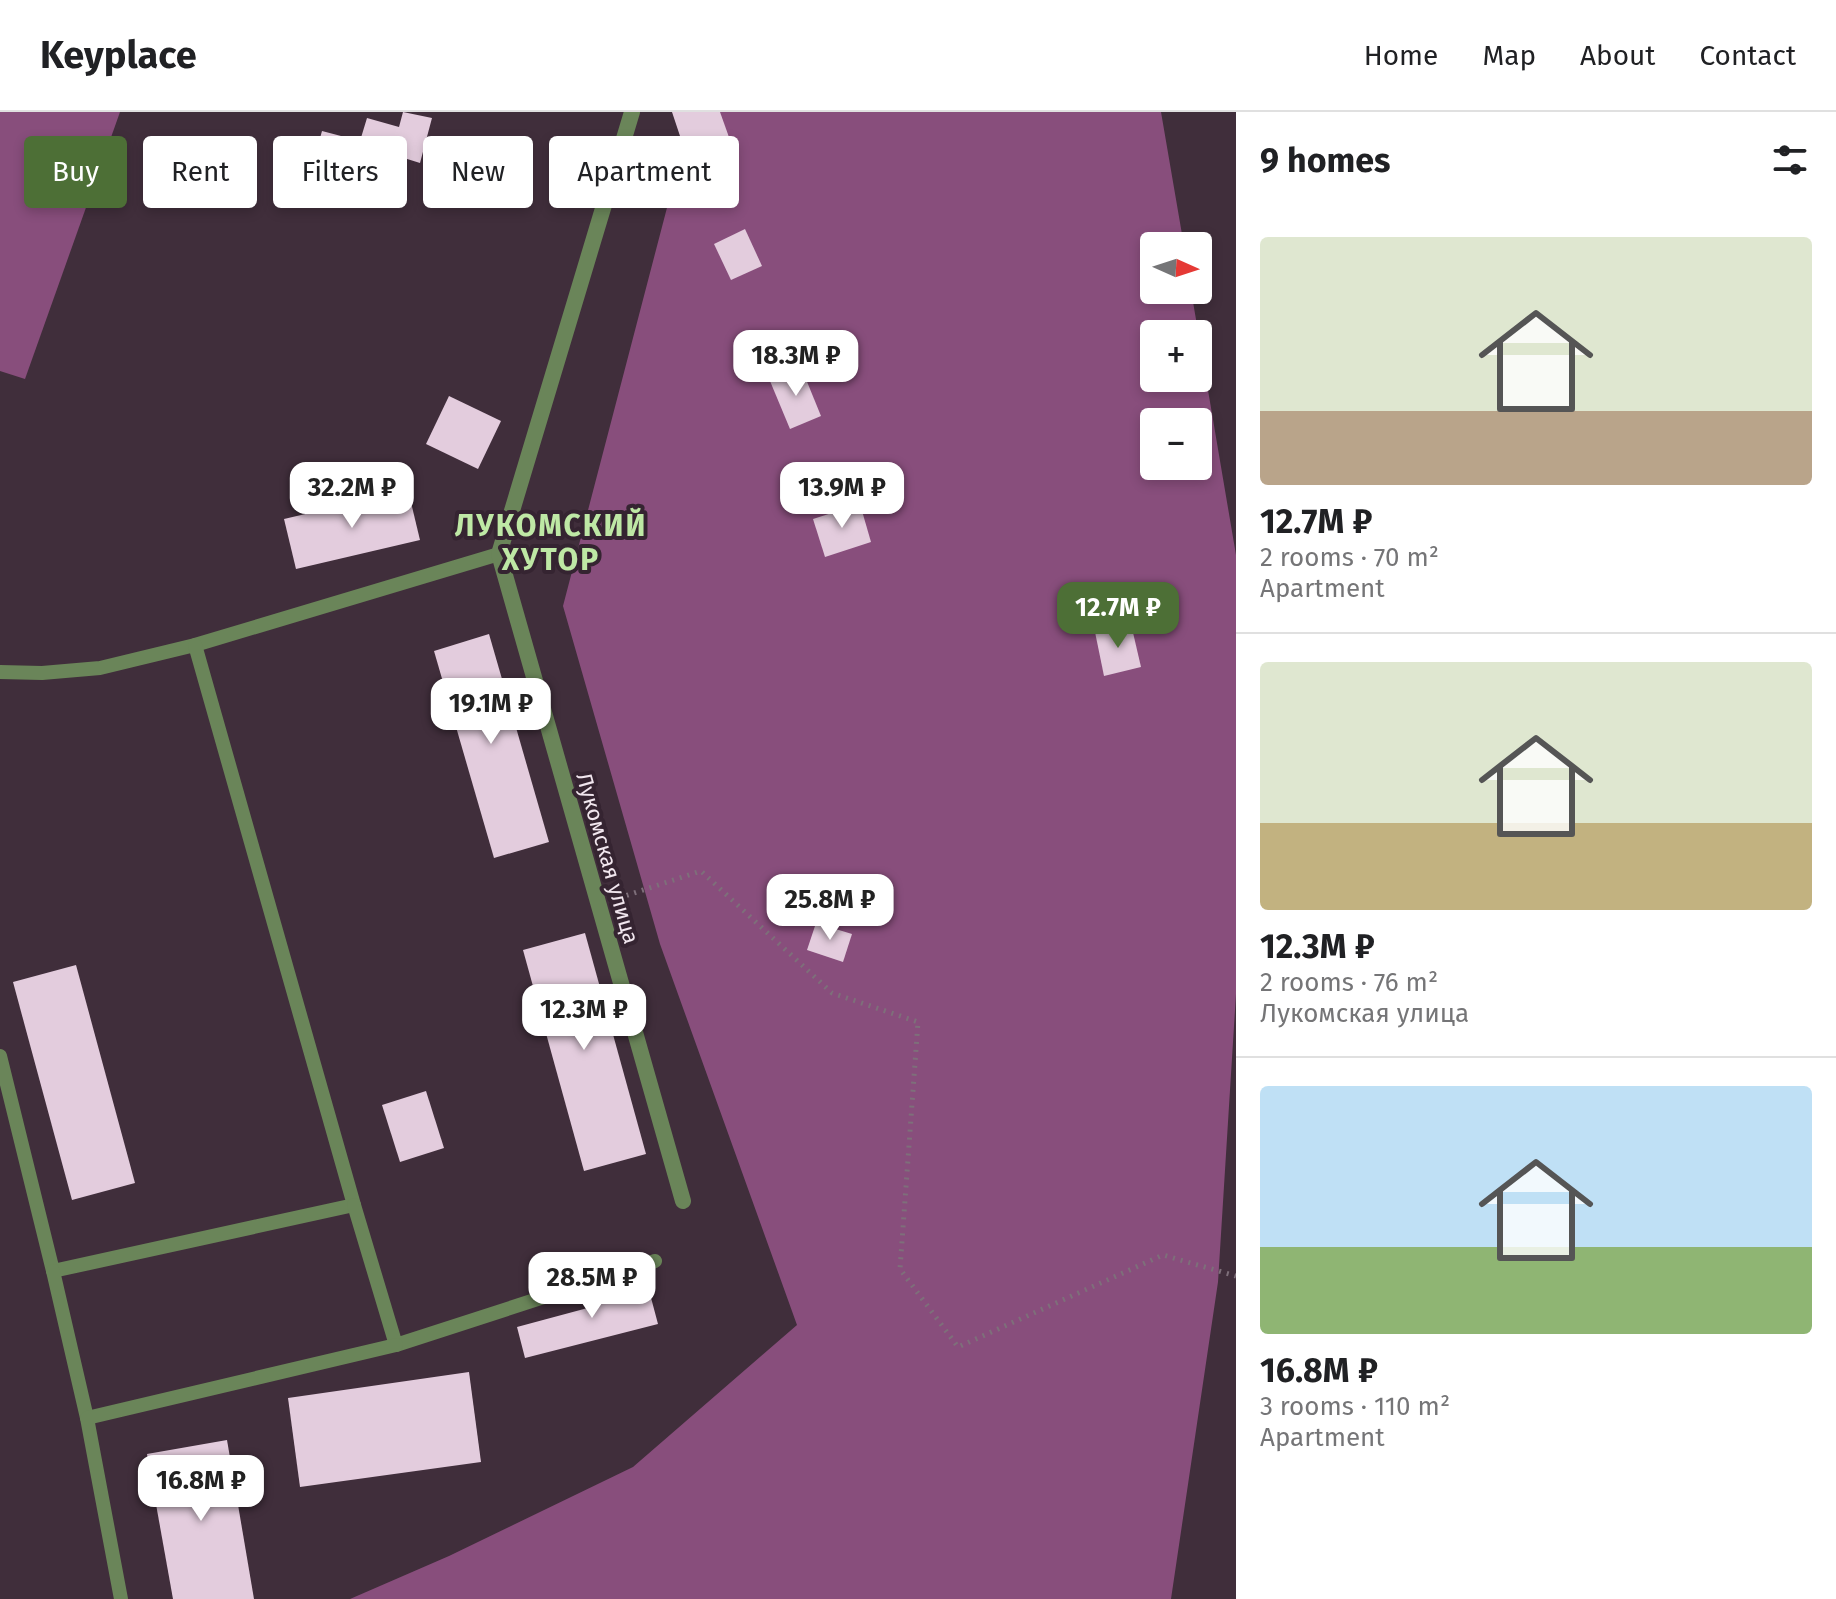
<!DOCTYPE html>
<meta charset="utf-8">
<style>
body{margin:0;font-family:"Fira Sans",sans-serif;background:#f2f2f2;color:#202124;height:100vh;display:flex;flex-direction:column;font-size:30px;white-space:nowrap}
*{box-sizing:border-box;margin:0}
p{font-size:26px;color:#757577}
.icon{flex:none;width:44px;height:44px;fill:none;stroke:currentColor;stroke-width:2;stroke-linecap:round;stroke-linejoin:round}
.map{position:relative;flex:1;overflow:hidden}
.drawer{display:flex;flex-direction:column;background:#fff;width:600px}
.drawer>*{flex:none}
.hud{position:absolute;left:24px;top:24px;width:760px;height:72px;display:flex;gap:16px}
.needle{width:52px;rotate:93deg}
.controls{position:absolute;left:1140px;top:120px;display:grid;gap:16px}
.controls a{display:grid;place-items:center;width:72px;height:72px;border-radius:8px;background:#fff;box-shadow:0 4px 12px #0003;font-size:40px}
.price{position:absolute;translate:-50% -68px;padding:0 18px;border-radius:16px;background:#fff;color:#222;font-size:26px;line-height:52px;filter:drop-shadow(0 2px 4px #0008)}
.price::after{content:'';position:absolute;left:50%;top:48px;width:24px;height:18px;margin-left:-12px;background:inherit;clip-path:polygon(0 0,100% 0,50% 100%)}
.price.on{background:#4d6f36;color:#fff}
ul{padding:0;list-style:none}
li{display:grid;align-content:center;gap:16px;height:424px;padding:0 24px}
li+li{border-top:2px solid #e0e0e0}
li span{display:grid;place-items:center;height:248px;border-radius:8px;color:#555}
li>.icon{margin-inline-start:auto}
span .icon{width:144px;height:144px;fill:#fffc;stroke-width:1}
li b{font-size:34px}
h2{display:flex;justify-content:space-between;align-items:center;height:96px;padding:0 24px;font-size:34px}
.chip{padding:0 28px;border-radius:8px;background:#fff;box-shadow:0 4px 12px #0003;font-size:28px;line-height:72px}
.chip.on{background:#4d6f36;color:#fff}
header{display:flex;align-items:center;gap:48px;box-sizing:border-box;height:112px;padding:0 40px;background:#fff;border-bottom:2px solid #e0e0e0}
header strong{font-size:38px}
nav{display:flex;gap:44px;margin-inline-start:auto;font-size:28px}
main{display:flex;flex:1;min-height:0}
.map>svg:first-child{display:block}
.forest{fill:#884e7c;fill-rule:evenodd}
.building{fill:#e3ccdd}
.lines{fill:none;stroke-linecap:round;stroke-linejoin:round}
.path{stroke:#7e6f7a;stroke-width:5;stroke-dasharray:2 6;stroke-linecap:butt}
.service{stroke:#6a8559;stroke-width:14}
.minor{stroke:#6a8559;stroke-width:16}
.labels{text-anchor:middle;stroke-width:8;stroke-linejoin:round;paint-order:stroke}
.street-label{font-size:22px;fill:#f1e6ee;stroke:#352431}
.district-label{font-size:30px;font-weight:bold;letter-spacing:2px;fill:#bee8a5;stroke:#352431}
</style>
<header>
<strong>Keyplace</strong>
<nav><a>Home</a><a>Map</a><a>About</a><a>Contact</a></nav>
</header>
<main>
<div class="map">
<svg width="1236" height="1487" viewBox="0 0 1236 1487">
<rect width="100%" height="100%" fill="#402e3b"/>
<!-- forest -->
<g class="forest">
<path d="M0,0H120L25,267L0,259Z"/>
<path d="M692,0H1161L1184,134H1154V178H1191L1236,443V882L1218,1170L1171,1487H350L449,1444L633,1355L797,1213L660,832L563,494ZM1154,222H1198V266H1154ZM1154,310H1198V354H1154Z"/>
</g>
<!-- building -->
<g class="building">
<path d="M403,0L432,6L420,51L404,46L394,85L310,62L322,19L360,29L367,6L399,15Z"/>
<path d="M672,0H720L735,42L691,57Z"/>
<path d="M745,117L762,154L731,168L714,132Z"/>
<path d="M801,255L821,304L790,317L770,269Z"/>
<path d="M449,284L501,309L478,357L426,332Z"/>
<path d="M408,378L420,428L296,457L284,407Z"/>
<path d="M860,392L871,430L825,445L813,407Z"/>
<path d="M1131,512L1141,555L1104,564L1095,520Z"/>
<path d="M489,522L549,730L494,746L434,539Z"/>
<path d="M816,811L852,822L843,850L807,838Z"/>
<path d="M585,821L646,1042L584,1059L523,838Z"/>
<path d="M76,853L135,1071L72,1088L13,870Z"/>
<path d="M426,979L444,1036L400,1050L382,993Z"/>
<path d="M646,1167L658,1212L525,1246L517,1215L595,1194L592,1181Z"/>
<path d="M469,1260L481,1350L300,1375L288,1286Z"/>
<path d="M227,1328L254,1487H173L147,1342Z"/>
</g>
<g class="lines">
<!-- path -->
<path class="path" d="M619,786L701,759L832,881L918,910L900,1157L958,1235L1163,1143L1236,1164"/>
<!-- service -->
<g class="service">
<path d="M0,560L42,561L100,556L195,533L499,442"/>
<path d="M0,944L53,1159L354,1093L195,533"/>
<path d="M354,1093L396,1233L655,1149"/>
<path d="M53,1159L87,1306"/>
<path d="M121,1487L87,1306L396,1233"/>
</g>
<!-- minor -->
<path class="minor" d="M632,0L499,442L683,1089"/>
</g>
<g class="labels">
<!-- street labels -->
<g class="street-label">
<text transform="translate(608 746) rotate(74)" y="8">Лукомская улица</text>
</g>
<!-- district labels -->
<g class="district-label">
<text x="551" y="424">ЛУКОМСКИЙ<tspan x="551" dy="34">ХУТОР</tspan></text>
</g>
</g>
</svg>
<div class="controls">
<a><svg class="needle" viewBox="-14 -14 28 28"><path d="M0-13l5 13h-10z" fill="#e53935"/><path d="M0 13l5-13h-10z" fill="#757577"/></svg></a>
<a>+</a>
<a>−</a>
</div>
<b class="price" style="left:796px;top:286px">18.3M ₽</b>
<b class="price" style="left:352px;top:418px">32.2M ₽</b>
<b class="price" style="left:842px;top:418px">13.9M ₽</b>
<b class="price on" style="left:1118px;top:538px">12.7M ₽</b>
<b class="price" style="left:491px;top:634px">19.1M ₽</b>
<b class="price" style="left:830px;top:830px">25.8M ₽</b>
<b class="price" style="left:584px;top:940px">12.3M ₽</b>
<b class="price" style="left:592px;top:1208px">28.5M ₽</b>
<b class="price" style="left:201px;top:1411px">16.8M ₽</b>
<div class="hud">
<a class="chip on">Buy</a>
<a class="chip">Rent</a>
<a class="chip">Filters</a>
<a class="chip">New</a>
<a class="chip">Apartment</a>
</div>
</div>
<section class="drawer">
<h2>9 homes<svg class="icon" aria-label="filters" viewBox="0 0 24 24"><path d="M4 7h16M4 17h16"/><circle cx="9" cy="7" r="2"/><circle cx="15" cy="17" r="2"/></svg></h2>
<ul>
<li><span style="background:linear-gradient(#dfe7d0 70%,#b9a48a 0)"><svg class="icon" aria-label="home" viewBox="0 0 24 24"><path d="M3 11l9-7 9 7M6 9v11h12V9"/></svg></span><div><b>12.7M ₽</b><p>2 rooms · 70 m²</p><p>Apartment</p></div></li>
<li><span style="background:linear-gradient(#dfe7d0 65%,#c2b280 0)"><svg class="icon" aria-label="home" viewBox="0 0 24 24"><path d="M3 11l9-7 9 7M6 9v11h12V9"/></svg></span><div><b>12.3M ₽</b><p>2 rooms · 76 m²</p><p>Лукомская улица</p></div></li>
<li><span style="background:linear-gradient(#bfe0f5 65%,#8fb573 0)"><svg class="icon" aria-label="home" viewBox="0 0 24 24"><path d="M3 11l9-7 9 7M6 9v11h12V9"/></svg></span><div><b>16.8M ₽</b><p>3 rooms · 110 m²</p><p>Apartment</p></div></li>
</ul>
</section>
</main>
